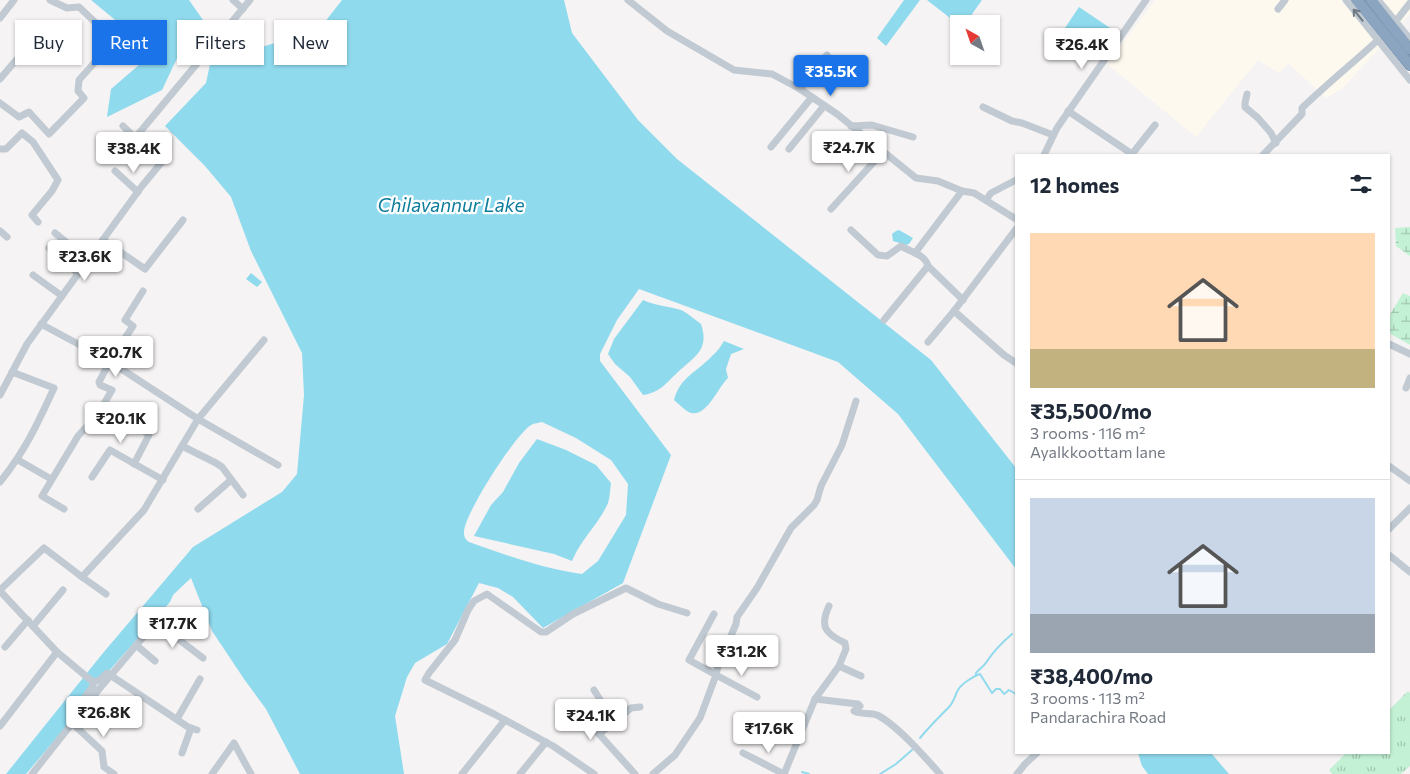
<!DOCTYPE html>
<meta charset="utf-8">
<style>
body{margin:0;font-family:Commissioner,sans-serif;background:#f6f6f7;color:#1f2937;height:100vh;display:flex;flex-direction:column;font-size:19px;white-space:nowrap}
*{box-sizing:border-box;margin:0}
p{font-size:16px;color:#747a83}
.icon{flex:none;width:28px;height:28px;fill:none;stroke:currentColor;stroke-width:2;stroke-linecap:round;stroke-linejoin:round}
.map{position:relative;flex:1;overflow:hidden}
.panel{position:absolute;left:1015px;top:154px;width:375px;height:600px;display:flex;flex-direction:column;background:#fff;border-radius:0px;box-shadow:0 1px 4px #0004}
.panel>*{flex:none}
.banner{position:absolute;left:15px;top:20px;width:475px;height:45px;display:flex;gap:10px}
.needle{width:32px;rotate:320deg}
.buttons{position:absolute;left:950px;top:15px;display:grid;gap:10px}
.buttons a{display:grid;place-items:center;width:50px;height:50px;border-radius:0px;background:#fff;box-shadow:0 1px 4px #0004;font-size:25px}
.price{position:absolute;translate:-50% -42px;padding:0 11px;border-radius:5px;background:#fff;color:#222;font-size:16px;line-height:32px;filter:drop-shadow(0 1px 2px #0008)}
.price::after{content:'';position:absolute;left:50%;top:30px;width:15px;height:11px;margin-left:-8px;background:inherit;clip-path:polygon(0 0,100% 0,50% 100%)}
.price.selected{background:#1a73e8;color:#fff}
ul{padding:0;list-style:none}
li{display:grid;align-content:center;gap:10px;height:265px;padding:0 15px}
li+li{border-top:1px solid #e0e1e3}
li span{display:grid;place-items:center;height:155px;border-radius:0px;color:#555}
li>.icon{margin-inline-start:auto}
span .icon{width:90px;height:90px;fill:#fffc;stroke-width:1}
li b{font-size:21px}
h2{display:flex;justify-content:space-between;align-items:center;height:60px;padding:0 15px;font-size:21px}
.tag{padding:0 18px;border-radius:0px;background:#fff;box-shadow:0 1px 4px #0004;font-size:18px;line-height:45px}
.tag.selected{background:#1a73e8;color:#fff}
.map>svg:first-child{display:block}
.commercial{fill:#fdf9ef}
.grass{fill:url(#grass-tufts)}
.wetland{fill:url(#wetland-marsh)}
.water{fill:#90daee;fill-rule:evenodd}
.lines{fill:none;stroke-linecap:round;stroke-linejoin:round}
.stream{stroke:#90daee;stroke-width:2}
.highway-casing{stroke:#7690ad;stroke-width:12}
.minor{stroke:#c1cad2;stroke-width:7}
.highway{stroke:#8ba5c1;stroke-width:10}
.oneway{stroke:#6e7983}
.labels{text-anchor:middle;stroke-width:4.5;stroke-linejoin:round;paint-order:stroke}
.water-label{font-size:19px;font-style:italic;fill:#0c7c9b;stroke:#fff}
</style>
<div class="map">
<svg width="1410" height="774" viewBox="0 0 1410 774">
<defs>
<pattern id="grass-tufts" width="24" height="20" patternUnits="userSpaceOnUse" patternTransform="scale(1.25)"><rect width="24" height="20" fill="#c3f1d5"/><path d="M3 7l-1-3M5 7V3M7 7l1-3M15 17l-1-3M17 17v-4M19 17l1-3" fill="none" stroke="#a0c6b0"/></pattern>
<pattern id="wetland-marsh" width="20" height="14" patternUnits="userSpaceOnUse" patternTransform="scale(1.25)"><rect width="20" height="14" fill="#c3f1d5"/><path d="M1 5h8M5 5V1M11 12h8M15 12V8" fill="none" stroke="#a0c6b0"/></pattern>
</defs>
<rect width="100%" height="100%" fill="#f5f3f3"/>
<!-- commercial -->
<path class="commercial" d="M1155,0H1410V14L1343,88L1326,98L1288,63L1279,73L1258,60L1196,137L1107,64Z"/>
<!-- grass -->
<path class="grass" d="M1408,691L1410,693V766L1401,774H1332L1329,770L1346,753L1389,752V710Z"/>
<!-- wetland -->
<g class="wetland">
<path d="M1410,227V256L1396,246L1395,228Z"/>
<path d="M1403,293L1410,296V345L1389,333V316Z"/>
</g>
<!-- water -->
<g class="water">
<path d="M91,0H189L212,33L207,39L227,57L275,43L290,48L310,41L342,0H564L572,33L638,120L677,159L931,360L1016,468V569L898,414L838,362L639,289L617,320L600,354V361L671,455L623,583L543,628L513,597L498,588L479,583L447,644L415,663L407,677L395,716L404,774H300L266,709L244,679L212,631L191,578L173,595L170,602L93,689L70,722L26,774H6L103,653L193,547L282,492L297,474L304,395L302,353L251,251L231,197L205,166L165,126L206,83L212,55L201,45L179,54L162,90L107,117L111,89L154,52ZM542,422L576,438L611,460L628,484L626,515L598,561L582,574C543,569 506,555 469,542C465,539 464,537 464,532C464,514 515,435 531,425C534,423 539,423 542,422Z"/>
<path d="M904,0H920L886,46L877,38Z"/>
<path d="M927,0H982L965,24H959V25Z"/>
<path d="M1079,7L1113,30L1095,57L1061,34Z"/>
<path d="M899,230L913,238L909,244L906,245L893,241L892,234L896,231Z"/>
<path d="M251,273L262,282L257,287L246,279Z"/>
<path d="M643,300C656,306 668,306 681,310C688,313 695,320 701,324C710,350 694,357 678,372C665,384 661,392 643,395L630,377L615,364L608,354L614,339Z"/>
<path d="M724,341L744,349L731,354L726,369L728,378C718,387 707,417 691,413C685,411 679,404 674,400C680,377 697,372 712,356C717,352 721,346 724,341Z"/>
<path d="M537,439L566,450L596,465L611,483C610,489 610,497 608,503C599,524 581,539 572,561L554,554L474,536L491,505L503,492L519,463Z"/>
<path d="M1138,753H1211L1229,774H1148L1142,766Z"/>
</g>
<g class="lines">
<!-- stream -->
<g class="stream">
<path d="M976,675V673C979,669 983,667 985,664C993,652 1000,644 1012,634"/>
<path d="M920,738C929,727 939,717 949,707C954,702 955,695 958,690C961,684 974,676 980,674L992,693L996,689H1000L1004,694L1009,690L1016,694"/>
<path d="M802,772L809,774"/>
<path d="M880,774L896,764L912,750"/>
</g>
<defs>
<g id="highway">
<path d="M1357,0L1410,65"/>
<path d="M1371,0L1410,49"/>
</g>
</defs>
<!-- highway casing -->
<use href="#highway" class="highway-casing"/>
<!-- minor -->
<g class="minor">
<path d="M50,0L67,8L79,7L99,26"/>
<path d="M233,0L243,9"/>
<path d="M628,0L667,31L734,70L772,74L800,89L837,114L916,178L938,181L962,191L974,193L1016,219"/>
<path d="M1346,0L1410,80"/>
<path d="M1378,0L1410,39"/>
<path d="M1278,9L1285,0"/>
<path d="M0,18L14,0"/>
<path d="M1396,21L1410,3"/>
<path d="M0,79L35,38"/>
<path d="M800,89L827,55"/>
<path d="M1247,94L1245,103V107L1258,118L1271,133L1276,143"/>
<path d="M0,103L19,117L29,112L49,134L84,98L78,91L79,80L111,44"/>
<path d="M983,107L1012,121L1022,123L1053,135"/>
<path d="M1068,111L1132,154L1155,125"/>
<path d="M851,126L872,125L913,137"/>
<path d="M135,138L250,0"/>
<path d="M771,147L812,97"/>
<path d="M0,149H6L22,133L33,142L58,180L52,191L32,215L38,222"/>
<path d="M789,149L824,106"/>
<path d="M1044,155L1057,128L1146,0"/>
<path d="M1263,155L1302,114V108C1327,84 1353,63 1378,40"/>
<path d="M115,171L138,192"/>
<path d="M986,200L991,193L1016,180"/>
<path d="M831,209L883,152"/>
<path d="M851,230L878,255L887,256L901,246C910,252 925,254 928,266L884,320"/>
<path d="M0,231L7,237"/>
<path d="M55,233L88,260"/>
<path d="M103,240L145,269L183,220"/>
<path d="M49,248L78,273"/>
<path d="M915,253L962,191"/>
<path d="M928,266L963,300"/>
<path d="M33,275L62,296"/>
<path d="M954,311L1004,355L1016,363"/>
<path d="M41,324L106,359L198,419L278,465"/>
<path d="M928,342L954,311L1016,229"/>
<path d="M1389,344L1410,354"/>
<path d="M1406,388L1410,378"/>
<path d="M0,395L27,344L142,186L161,163L123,126"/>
<path d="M123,421L148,433L149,435L134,464"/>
<path d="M182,446L216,463L222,467L243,495"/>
<path d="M18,460L51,479"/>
<path d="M1389,466L1410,481"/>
<path d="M92,477L110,450L163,480"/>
<path d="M0,482C25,451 37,425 54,388L12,372"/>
<path d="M64,509L42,496L78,436L98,414L112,390L100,385L99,382L110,361L133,326L125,320L143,291"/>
<path d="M198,509L231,480"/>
<path d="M1389,529L1410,508"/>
<path d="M1389,555L1410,572"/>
<path d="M82,577L106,594"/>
<path d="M0,590L44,548L82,577L144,510L198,419L264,340"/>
<path d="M0,591L57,652L93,682"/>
<path d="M714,614L689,660L716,675L718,666L736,624L737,617L757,588L791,528L814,505L817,500L821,486L842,445L856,401"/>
<path d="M33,626L63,590"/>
<path d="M136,645L155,661"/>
<path d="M5,647L28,620"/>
<path d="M839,666L861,676"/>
<path d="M594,690L614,722L599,734L635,774"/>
<path d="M815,699L858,704L860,706L854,711C861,715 870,712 877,715C897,725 925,757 940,774"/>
<path d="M80,711L83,700L93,686V682L100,680L107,673L188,727L197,730"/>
<path d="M177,719L200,679"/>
<path d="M614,722L631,708L640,707"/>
<path d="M72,723L102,751L104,767L114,774"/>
<path d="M591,724L599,734"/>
<path d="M0,726L57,652"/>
<path d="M182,753L191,728"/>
<path d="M743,753L784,774"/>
<path d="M32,774L100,688L156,622L203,658"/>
<path d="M212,774L234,743L251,774"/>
<path d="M462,774L505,720"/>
<path d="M520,774L546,742"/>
<path d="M594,774L553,746L494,714L425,680L429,673L455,640L468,610L474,601L487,594L541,632H546L573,614L626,588L658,604L687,613"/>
<path d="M653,774L675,755L700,718L716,675L757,697"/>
<path d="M784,774L815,699L839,666L846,649L845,643C826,634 819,627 829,606"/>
<path d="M1017,774L1025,764L1038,752"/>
</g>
<!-- highway -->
<use href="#highway" class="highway"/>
</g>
<!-- one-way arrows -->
<defs><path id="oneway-shaft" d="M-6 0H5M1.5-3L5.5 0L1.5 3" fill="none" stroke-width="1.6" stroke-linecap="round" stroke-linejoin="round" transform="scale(1.25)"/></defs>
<use class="oneway" href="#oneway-shaft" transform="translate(1358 15) rotate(-129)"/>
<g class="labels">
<!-- water labels -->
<g class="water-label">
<text x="451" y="212">Chilavannur Lake</text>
</g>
</g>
</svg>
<div class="buttons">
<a><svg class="needle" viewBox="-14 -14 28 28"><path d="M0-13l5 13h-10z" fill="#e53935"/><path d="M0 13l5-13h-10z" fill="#747a83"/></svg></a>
</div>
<b class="price" style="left:1082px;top:70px">₹26.4K</b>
<b class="price selected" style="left:831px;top:97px">₹35.5K</b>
<b class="price" style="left:849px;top:173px">₹24.7K</b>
<b class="price" style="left:134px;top:174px">₹38.4K</b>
<b class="price" style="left:85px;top:282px">₹23.6K</b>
<b class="price" style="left:116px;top:378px">₹20.7K</b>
<b class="price" style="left:121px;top:444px">₹20.1K</b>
<b class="price" style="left:173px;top:649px">₹17.7K</b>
<b class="price" style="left:742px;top:677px">₹31.2K</b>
<b class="price" style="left:104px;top:738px">₹26.8K</b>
<b class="price" style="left:591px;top:741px">₹24.1K</b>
<b class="price" style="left:769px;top:754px">₹17.6K</b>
<div class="banner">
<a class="tag">Buy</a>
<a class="tag selected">Rent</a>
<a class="tag">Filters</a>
<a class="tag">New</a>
</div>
<section class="panel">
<h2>12 homes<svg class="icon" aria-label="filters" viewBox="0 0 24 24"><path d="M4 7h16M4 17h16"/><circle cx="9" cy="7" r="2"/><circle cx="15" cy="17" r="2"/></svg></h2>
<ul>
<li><span style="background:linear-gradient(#ffd9b3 75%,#c2b280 0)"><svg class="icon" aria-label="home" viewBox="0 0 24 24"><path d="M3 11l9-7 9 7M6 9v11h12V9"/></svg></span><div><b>₹35,500/mo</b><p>3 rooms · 116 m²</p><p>Ayalkkoottam lane</p></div></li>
<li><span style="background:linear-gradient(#c9d6e8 75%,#9aa5b1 0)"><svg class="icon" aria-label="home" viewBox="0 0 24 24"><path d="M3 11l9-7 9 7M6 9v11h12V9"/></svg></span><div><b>₹38,400/mo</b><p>3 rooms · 113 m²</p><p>Pandarachira Road</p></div></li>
</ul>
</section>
</div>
